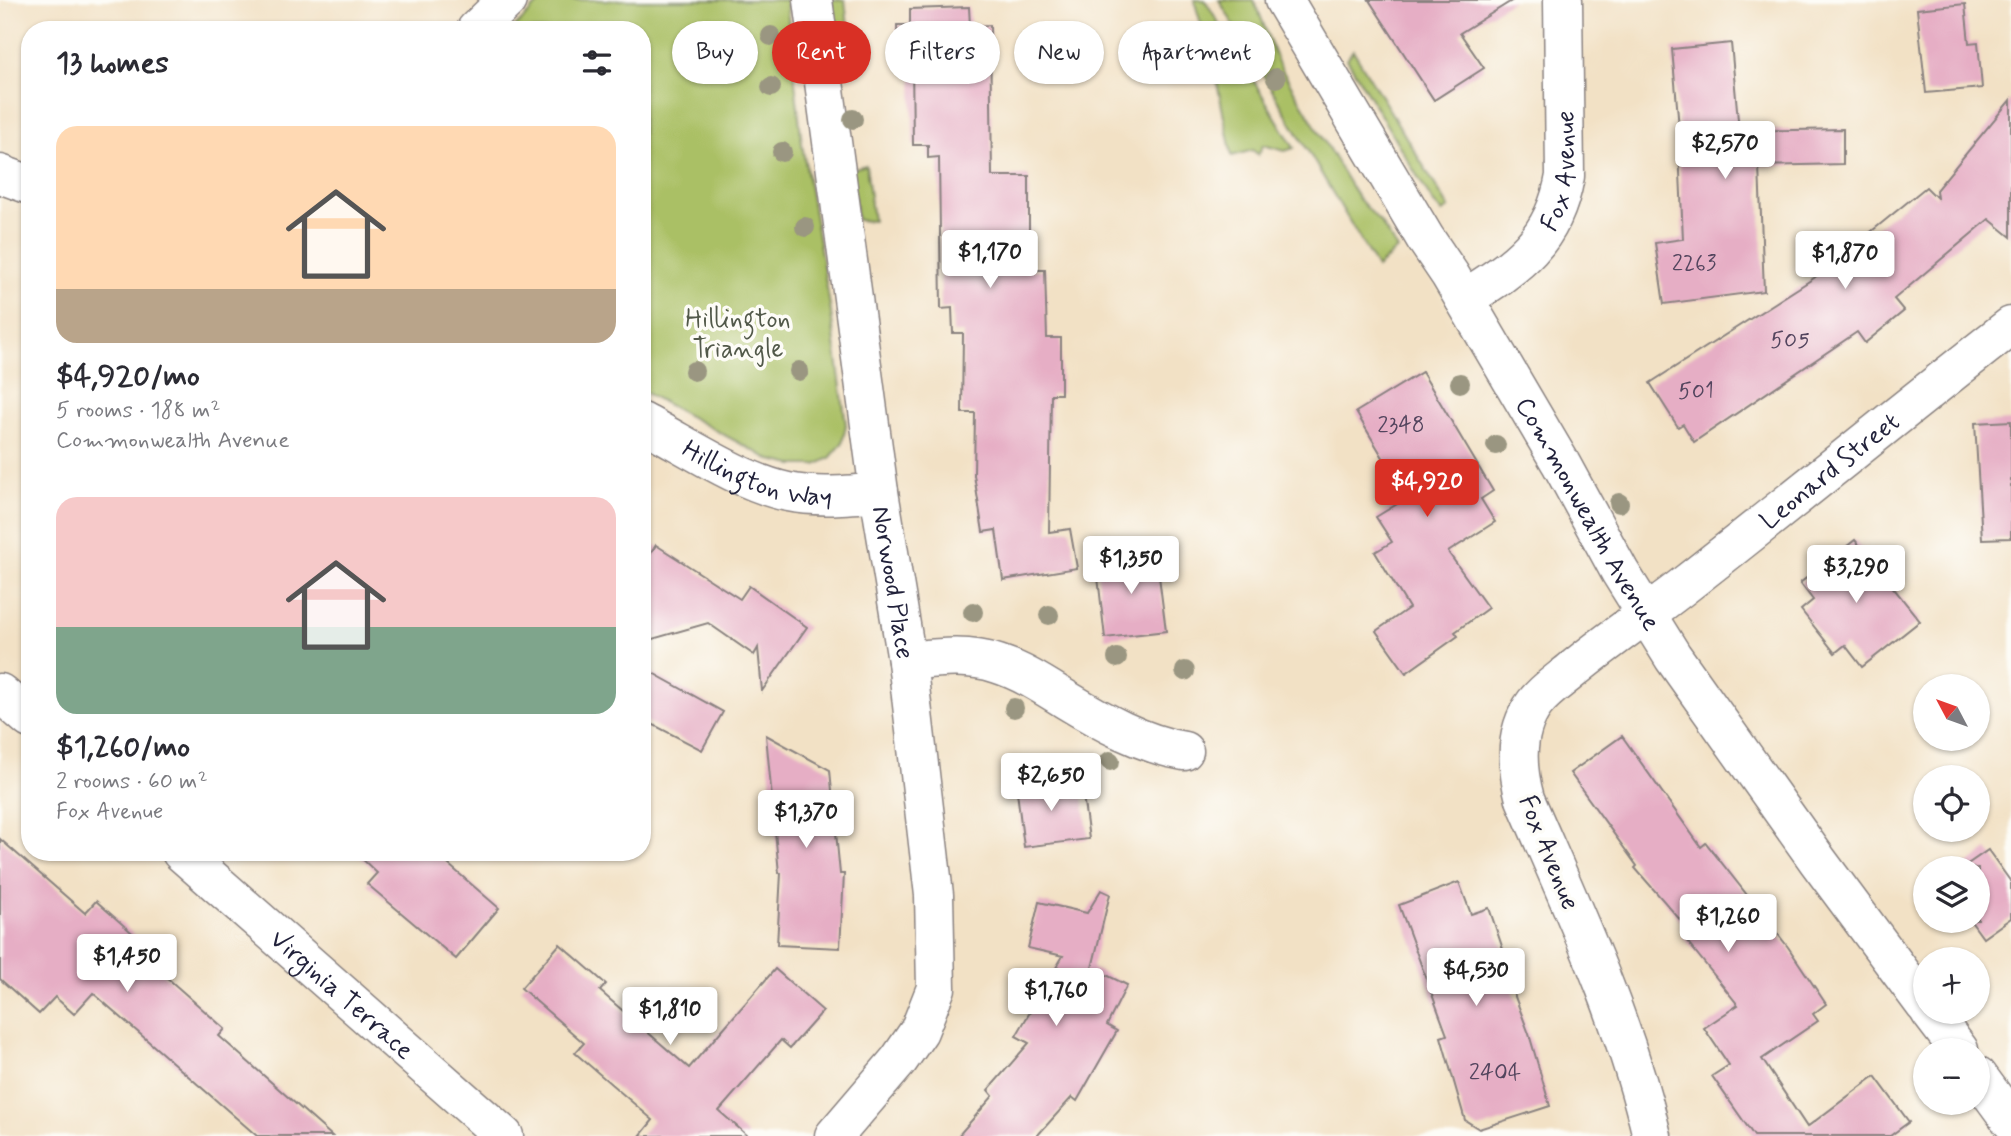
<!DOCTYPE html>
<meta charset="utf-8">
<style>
body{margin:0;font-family:Mynerve,sans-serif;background:#f2f2f3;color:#2b2b33;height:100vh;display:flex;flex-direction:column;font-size:26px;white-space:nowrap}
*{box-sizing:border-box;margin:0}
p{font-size:23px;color:#7c7c81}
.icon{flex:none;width:38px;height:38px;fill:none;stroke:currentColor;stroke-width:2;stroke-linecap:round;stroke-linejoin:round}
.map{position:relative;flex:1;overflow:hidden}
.sheet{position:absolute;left:21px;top:21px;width:630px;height:840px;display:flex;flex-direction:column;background:#fff;border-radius:28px;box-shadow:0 2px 5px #0004}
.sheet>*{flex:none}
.hud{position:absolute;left:672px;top:21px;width:665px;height:63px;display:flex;gap:14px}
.needle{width:46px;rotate:311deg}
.controls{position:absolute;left:1913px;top:674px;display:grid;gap:14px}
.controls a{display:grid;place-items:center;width:77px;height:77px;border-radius:50%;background:#fff;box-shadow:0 2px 5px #0004;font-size:35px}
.price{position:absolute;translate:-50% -60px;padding:0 16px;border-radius:7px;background:#fff;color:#222;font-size:23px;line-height:46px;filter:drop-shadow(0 2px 4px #0008)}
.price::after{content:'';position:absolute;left:50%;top:42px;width:21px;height:16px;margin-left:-10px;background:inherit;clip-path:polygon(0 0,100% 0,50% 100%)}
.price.on{background:#d93025;color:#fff}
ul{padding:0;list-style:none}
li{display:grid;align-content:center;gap:14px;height:371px;padding:0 35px}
li span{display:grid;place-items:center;height:217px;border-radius:21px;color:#555}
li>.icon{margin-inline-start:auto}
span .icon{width:126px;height:126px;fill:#fffc;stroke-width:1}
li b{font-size:30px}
h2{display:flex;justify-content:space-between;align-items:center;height:84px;padding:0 35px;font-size:30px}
.chip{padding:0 24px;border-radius:32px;background:#fff;box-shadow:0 2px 5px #0004;font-size:24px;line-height:63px}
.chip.on{background:#d93025;color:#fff}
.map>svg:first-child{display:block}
.green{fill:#aac065;stroke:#667150;stroke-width:2}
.building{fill:#e6aec5}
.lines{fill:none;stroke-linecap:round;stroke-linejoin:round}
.minor-casing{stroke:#8a8280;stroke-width:41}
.minor{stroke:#fff;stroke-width:38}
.tree{fill:#9a9681}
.labels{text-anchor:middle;stroke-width:7;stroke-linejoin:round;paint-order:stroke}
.number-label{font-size:23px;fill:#53455e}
.street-label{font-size:26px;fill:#22223b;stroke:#fdfcf7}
.park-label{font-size:26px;fill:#52594a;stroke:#fdfcf7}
</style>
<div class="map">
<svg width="2011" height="1136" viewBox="0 0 2011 1136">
<rect width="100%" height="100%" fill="#fdfcf7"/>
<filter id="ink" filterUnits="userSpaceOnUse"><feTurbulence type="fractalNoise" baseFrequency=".0143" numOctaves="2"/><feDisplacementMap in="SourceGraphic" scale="14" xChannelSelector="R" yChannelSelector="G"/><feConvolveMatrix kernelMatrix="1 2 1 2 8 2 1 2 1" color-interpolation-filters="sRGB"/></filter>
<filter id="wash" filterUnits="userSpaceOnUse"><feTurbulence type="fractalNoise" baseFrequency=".00686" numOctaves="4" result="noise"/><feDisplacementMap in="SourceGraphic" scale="28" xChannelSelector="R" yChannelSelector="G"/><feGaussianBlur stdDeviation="1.57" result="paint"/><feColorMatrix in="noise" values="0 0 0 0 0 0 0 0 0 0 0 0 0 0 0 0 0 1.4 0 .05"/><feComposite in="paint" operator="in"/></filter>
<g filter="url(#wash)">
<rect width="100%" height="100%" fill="#f2e1c5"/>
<!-- green -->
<g class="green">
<path d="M542,0H786L802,144L830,306L846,425L842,444L830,458L816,465H793L771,460L642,391V30H512Z"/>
<path d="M831,0H845L852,62L837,59Z"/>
<path d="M1194,0H1205L1294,148L1285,151L1263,145L1258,155L1253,150L1232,156L1214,68Z"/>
<path d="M1219,0H1253C1266,23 1268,45 1282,70L1358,198L1381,223L1397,249L1377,268Z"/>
<path d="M1353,50L1449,208L1442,212L1434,204L1347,59Z"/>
<path d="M866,165L873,221L857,220L851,169Z"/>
</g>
<g id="blocks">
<!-- building -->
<g class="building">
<path d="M1369,0H1513L1460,33L1484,68L1434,100Z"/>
<path d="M1965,4L1969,43L1978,42L1982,88L1926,93L1917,9Z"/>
<path d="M969,7L970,26L990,25L992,176H1029V270H1045L1047,338H1061V394H1051L1049,532L1070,529L1077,568L1003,580L996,530L983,532L974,475L975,413H962L963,333H953L952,308L941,309L939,157L928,158V145H913L912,60H898L897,25H910V9Z"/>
<path d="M1731,43L1739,131L1843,129V164L1759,166L1764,291L1664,304L1655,243L1683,239L1679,150H1681L1672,49Z"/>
<path d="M2011,99V237L1989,219L1894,299L1904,311L1865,343L1857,332L1694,442L1683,424L1678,427L1650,383L1814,278L1926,187L1937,198L1936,190Z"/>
<path d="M1422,372L1493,491L1481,499L1495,522L1448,552L1488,608L1455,632L1458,636L1406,673L1376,631L1409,608L1375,552L1392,542L1376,517L1407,498L1356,412Z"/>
<path d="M2011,421V538L1982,539L1975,423Z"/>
<path d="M1855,540L1920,621L1862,667L1845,645L1835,653L1801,610L1813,600L1800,583Z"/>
<path d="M656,545L740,599L749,586L807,627L762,691L758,648L754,655L708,623L642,642V568Z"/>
<path d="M1156,553L1166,631L1105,638L1096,560Z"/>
<path d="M642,667L723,712L702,750L642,719Z"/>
<path d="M766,735L830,770L840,874H844L840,948L777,945L781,873H779Z"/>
<path d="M1622,736L1701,847L1706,843L1788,947L1826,1004L1813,1014L1818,1021L1762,1059L1807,1127L1875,1076L1909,1122L1890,1136H1754L1712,1076L1729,1065L1704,1028L1738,1005L1682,935L1689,930L1635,868L1637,866L1570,773Z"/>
<path d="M1070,776L1072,797L1083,795L1089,839L1024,847L1016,784Z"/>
<path d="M0,839L85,913L96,901L138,938L131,946L225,1029L219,1036L332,1136H257L93,993L74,1014L55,997L39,1014L0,979Z"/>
<path d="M1988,850L2011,882V918L1983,938L1970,920H1978V868H1962Z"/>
<path d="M355,852H434L499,908L456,959L367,884L377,873Z"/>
<path d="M1459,882L1471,914L1489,908L1507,961L1502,962L1529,1034L1550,1106L1479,1129L1465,1120L1441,1037L1447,1035L1399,905Z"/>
<path d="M1101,890L1110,894L1092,968L1127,985L1107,1025L1117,1031L1077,1101L1072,1097L1037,1136H958L993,1096L988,1090L1029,1043L1016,1036L1063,956L1028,948L1039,902L1087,913Z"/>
<path d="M560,944L606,984L600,991L689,1068L775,969L823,1011L790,1048L781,1040L719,1111L748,1136H640L653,1120L575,1053L584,1043L521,988Z"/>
</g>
</g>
</g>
<g filter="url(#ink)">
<use href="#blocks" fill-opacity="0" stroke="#8a8280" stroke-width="2"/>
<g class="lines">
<defs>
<g id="minor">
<path id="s1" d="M813,0L879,492L907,661L934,895L936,988L919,1031L899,1060L834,1136"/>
<path id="s2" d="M1284,0L1425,238L1450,275L1560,462L1620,572L1673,657L1818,861L1925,1005"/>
<path d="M476,30L507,0"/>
<path d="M0,174L30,185"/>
<path id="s3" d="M1464,299C1517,266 1554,241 1565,176L1563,0"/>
<path id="s4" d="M642,422C686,445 740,482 788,492C818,498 848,495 879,492"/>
<path d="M907,661C938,658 968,654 998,664C1023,672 1044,686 1065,699C1101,721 1142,744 1184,751"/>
<path d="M0,693L30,719"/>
<path id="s5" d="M181,852L504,1136"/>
<path d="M1930,1012L1959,1050"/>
<path d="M1978,1076L2011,1121"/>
<path id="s6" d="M1652,1136C1624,1017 1573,910 1525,799C1516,766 1514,731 1535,703C1545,690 1559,681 1571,671C1608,640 1648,614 1686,584C1795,499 1902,411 2011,326"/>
</g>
</defs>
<!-- minor casing -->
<use href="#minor" class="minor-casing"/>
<!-- minor -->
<use href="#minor" class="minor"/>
</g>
<!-- trees -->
<g class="tree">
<circle cx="771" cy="36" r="10"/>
<circle cx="1276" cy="78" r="10"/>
<circle cx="771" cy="87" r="10"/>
<circle cx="853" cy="119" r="10"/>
<circle cx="782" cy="152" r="10"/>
<circle cx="805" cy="227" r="10"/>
<circle cx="694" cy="371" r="10"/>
<circle cx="799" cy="371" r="10"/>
<circle cx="1460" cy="383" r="10"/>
<circle cx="1496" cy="445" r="10"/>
<circle cx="1619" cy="503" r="10"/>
<circle cx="973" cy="612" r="10"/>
<circle cx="1049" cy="615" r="10"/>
<circle cx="1117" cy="658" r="10"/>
<circle cx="1185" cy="671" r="10"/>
<circle cx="1014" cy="708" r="10"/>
<circle cx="1110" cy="761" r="10"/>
</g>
</g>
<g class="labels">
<!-- number labels -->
<g class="number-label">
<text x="1694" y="270">2263</text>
<text x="1790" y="347">505</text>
<text x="1696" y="398">501</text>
<text x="1401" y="432">2348</text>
<text x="1495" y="1079">2404</text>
</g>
<!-- street labels -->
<g class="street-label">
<text dy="9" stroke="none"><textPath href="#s3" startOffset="170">Fox Avenue</textPath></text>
<text dy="9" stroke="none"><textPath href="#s4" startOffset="128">Hillington Way</textPath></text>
<text dy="9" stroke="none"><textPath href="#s6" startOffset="836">Leonard Street</textPath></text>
<text dy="9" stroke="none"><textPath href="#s2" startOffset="597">Commonwealth Avenue</textPath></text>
<text dy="9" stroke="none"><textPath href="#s1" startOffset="588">Norwood Place</textPath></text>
<text transform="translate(1550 852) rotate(68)" y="9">Fox Avenue</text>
<text dy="9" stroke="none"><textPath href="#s5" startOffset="215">Virginia Terrace</textPath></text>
</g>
<!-- park labels -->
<g class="park-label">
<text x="738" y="327">Hillington<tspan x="738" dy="30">Triangle</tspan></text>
</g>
</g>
</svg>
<div class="controls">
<a><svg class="needle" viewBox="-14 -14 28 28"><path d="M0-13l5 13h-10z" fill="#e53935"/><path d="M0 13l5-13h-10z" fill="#7c7c81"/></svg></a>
<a><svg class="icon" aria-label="locate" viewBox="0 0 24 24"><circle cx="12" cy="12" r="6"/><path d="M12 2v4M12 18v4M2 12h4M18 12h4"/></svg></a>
<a><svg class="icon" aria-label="layers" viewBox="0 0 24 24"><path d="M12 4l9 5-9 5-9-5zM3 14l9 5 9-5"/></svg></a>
<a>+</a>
<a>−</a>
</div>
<b class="price" style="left:1725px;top:181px">$2,570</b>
<b class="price" style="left:990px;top:290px">$1,170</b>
<b class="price" style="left:1845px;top:291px">$1,870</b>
<b class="price on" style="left:1427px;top:519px">$4,920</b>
<b class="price" style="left:1131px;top:596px">$1,350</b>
<b class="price" style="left:1856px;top:605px">$3,290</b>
<b class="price" style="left:1051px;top:813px">$2,650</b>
<b class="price" style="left:806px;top:850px">$1,370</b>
<b class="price" style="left:1728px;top:954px">$1,260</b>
<b class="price" style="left:127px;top:994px">$1,450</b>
<b class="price" style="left:1476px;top:1008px">$4,530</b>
<b class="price" style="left:1056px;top:1028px">$1,760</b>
<b class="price" style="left:670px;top:1047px">$1,810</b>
<div class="hud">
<a class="chip">Buy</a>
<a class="chip on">Rent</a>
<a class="chip">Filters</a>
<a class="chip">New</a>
<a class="chip">Apartment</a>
</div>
<section class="sheet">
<h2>13 homes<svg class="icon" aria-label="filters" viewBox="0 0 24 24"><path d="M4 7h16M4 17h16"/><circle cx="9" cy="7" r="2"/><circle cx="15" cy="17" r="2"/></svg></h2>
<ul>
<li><span style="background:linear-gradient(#ffd9b3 75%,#b9a48a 0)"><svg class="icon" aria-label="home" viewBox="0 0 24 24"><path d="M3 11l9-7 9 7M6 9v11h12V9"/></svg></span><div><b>$4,920/mo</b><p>5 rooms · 188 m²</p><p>Commonwealth Avenue</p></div></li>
<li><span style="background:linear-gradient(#f6c9c9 60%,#7fa58c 0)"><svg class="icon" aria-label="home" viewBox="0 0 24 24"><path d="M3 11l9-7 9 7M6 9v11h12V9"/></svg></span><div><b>$1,260/mo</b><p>2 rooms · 60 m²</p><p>Fox Avenue</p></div></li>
</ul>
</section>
</div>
